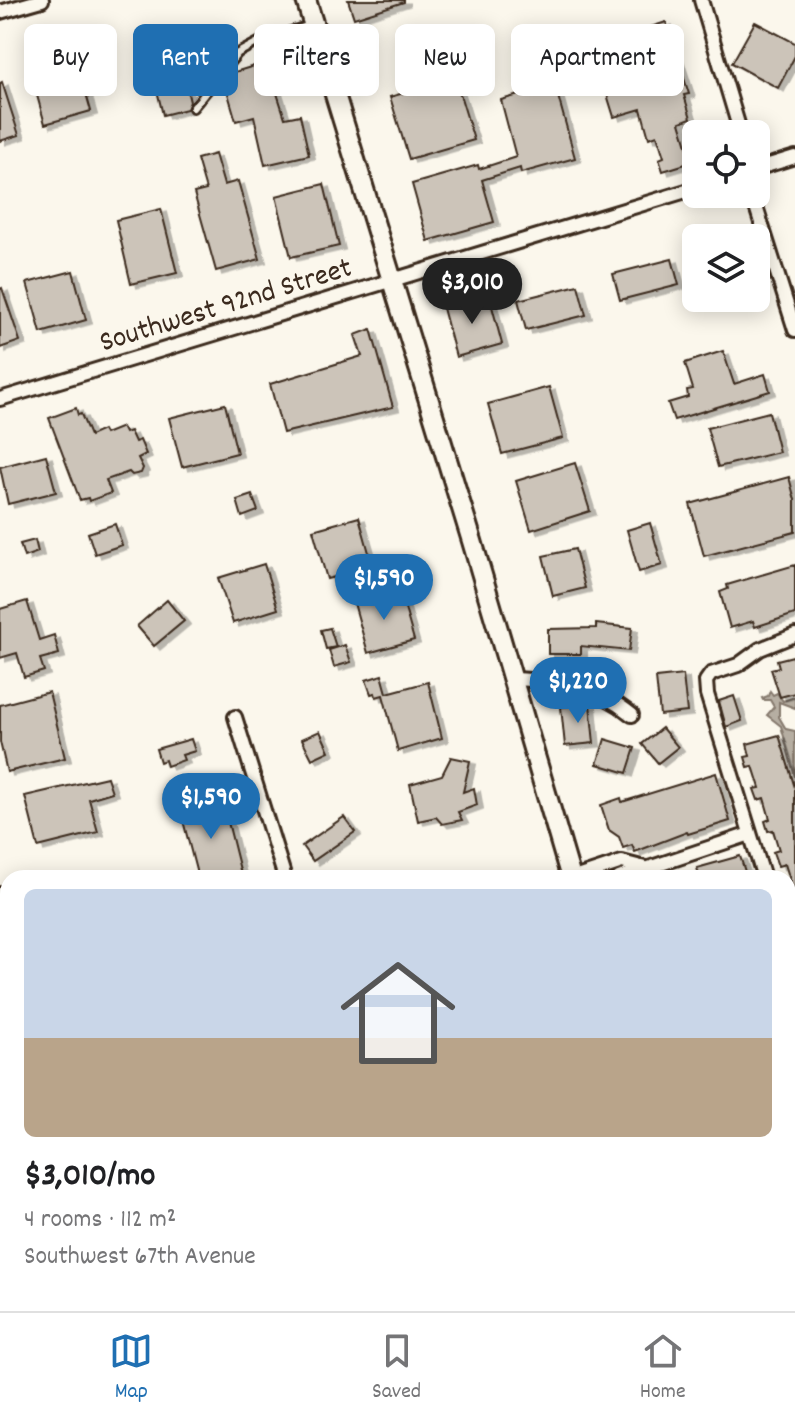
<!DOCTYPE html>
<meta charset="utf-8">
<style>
body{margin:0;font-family:Dekko,sans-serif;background:#f2f2f2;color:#202124;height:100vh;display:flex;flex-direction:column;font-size:30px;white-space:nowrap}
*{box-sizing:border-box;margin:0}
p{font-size:26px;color:#757577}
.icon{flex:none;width:44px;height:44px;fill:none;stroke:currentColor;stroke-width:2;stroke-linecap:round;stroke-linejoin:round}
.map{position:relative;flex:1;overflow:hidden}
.details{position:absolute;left:0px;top:870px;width:796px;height:442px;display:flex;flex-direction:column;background:#fff;border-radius:24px 24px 0 0;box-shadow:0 4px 20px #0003}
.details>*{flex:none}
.banner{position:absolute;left:24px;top:24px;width:748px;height:72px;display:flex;gap:16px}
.fabs{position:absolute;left:682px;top:120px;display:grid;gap:16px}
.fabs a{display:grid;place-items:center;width:88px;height:88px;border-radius:12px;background:#fff;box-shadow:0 4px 20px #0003;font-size:40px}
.price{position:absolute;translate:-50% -68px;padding:0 18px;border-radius:28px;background:#1f6fb2;color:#fff;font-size:26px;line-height:52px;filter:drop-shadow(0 2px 4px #0008)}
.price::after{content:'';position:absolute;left:50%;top:48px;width:24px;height:18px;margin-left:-12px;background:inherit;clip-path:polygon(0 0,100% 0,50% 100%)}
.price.selected{background:#222;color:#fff}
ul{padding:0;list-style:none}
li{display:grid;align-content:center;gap:16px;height:424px;padding:0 24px}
li span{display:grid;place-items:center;height:248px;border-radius:12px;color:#555}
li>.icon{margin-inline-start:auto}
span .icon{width:144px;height:144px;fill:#fffc;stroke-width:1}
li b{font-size:34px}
.pill{padding:0 28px;border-radius:12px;background:#fff;box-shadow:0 4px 20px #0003;font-size:28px;line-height:72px}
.pill.selected{background:#1f6fb2;color:#fff}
.menu{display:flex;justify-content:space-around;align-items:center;height:112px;border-top:2px solid #e0e0e0;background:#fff;font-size:22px;color:#757577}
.menu a{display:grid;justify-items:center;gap:4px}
.menu .selected{color:#1f6fb2}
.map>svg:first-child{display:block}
.built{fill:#ede8dd}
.green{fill:#dfd9ce;stroke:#8d8276;stroke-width:2}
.water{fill:#b6aea2;stroke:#85796d;stroke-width:2}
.building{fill:#ccc4b9;stroke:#3b2a1e;stroke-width:2;filter:url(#shadow)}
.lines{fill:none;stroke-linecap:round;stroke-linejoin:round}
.service-casing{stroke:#3b2a1e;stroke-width:12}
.minor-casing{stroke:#3b2a1e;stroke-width:18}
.tertiary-casing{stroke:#3b2a1e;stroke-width:22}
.secondary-casing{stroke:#3b2a1e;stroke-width:24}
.service{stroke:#fbf7ec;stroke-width:6}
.minor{stroke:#fbf7ec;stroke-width:12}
.tertiary{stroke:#fbf7ec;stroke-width:16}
.secondary{stroke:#fbf7ec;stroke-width:18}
.labels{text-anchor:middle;stroke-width:8;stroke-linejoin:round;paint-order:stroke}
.street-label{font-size:30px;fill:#3b2a1e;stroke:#fbf7ec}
</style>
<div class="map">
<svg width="795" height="1311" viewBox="0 0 795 1311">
<defs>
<filter id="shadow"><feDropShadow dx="6" dy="3.5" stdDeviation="0" flood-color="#0004"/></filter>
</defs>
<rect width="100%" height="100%" fill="#fbf7ec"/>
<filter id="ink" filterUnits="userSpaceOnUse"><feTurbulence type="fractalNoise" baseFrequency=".0125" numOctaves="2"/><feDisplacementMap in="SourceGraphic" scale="16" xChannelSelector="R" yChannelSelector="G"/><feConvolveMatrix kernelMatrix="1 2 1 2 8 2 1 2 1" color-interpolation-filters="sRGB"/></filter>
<g filter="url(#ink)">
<!-- built -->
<path class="built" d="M8,1189V1304H455L450,1311H0V1191Z"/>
<!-- green -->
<path class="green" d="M322,1304H352L358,1311H313Z"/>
<!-- water -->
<path class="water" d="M770,691L773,695L777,693L783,701L795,697V708L779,702V717L786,729L795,731V777L781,726L767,715L774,707L770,700H763L762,698L768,696Z"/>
<!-- building -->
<g class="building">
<path d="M348,0H404V2L354,18Z"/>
<path d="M666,22L689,94L684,95L691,118L680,122L692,162L663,171L659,159L664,157L657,135L649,138L641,109L614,117L592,46Z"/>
<path d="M755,22L795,43V56L778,88L732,63Z"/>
<path d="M175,39L190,102L187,109L163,115L146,45Z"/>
<path d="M77,62L91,111L45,124L31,74Z"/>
<path d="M267,62L285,118L300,115L309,155L265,165L254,116L236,121L224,80L228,74Z"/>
<path d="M455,78L474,140L409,159L390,97Z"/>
<path d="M2,82L19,135L0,141V83Z"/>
<path d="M555,85L575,158L521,173L520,168L482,180L494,222L428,241L412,184L478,165L479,169L516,157L501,100Z"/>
<path d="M215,154L224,185L238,181L260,259L216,271L194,193L206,190L197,159Z"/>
<path d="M324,184L339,246L291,257L276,196Z"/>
<path d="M161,209L177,273L131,284L116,220Z"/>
<path d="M672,259L679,285L620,300L613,274Z"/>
<path d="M73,271L86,320L41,333L27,283Z"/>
<path d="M578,285L586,315L526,330L518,300Z"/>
<path d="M2,288L20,341L0,348V289Z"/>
<path d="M489,295L502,344L456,357L443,308Z"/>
<path d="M371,329L393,407L283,433L270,384L362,356L355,335Z"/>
<path d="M723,351L734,384L765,374L770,391L674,420L668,403L688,397L687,390L693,389L685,363Z"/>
<path d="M549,387L563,438L502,454L488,404Z"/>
<path d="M225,404L237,453L182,467L169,418Z"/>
<path d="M76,408L78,415L81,414L90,436L103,430L105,434L122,427L125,433L130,431L135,442L140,440L146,454L138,458L143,468L141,473L132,475L129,472L106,480L111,493L89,501L88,498L80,500L49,418Z"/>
<path d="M769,412L779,452L718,467L707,428Z"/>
<path d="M46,455L56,492L8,504L0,467Z"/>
<path d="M575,463L590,511L531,530L516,481Z"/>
<path d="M789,477L795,500V532L704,556L690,504Z"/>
<path d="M252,495L258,511L242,517L237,500Z"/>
<path d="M359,517L373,567L327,579L313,530Z"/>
<path d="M650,523L662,565L639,572L627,530Z"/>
<path d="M115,524L122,545L95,554L88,533Z"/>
<path d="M35,540L38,552L24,557L20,544Z"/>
<path d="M575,549L585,588L553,596L543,556Z"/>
<path d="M264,564L278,609L233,623L218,578Z"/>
<path d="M795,565V614L755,627L753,621L730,628L720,592L728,589L727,585Z"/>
<path d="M400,591L414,640L368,653L354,603Z"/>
<path d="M167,600L184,621L154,646L137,626Z"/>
<path d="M27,601L39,640L54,635L59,654L40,659L44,671L24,677L17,653L0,658V609Z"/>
<path d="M596,624L632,628L629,651L581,646V654H548V629L596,628Z"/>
<path d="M330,628L336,647L326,649L321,630Z"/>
<path d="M345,645L351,662L334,667L329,650Z"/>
<path d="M793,656L795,663V693L780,697L771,669L779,667L777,660Z"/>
<path d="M382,675L387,693L428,682L442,738L398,751L383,695L376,697L375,693L371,694L366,680Z"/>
<path d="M683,675L687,712L660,715L656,678Z"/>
<path d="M49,692L65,758L7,772L0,742V705Z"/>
<path d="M734,696L742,721L726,727L719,701Z"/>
<path d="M590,704L594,743L565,746L561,707Z"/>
<path d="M662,728L678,747L658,763L642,744Z"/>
<path d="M320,731L329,751L312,759L302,739Z"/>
<path d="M779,735L795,788V889L793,890L785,864L778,866L773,852L779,850L773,830L768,831L765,821L770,819L764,798L758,800L754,789L760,788L753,766L748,767L745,757L750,756L747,744Z"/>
<path d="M191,739L195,751L182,755L184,760L167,766L165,760L160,762L156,749Z"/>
<path d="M605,739L635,748L627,773L597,764Z"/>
<path d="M451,757L470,761L463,792L474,788L477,805L458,812L462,820L442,824L436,817L418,821L410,784L442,775Z"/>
<path d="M716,773L730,821L688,834L687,832L635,852L632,845L623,848L619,837L609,830L601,805L621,798L622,802Z"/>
<path d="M107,777L112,792L89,799L98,832L38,847L25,796Z"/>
<path d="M222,798L242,878H198L180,809Z"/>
<path d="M344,817L355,832L313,861L302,846Z"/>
<path d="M740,856L747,878H700L697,868Z"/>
</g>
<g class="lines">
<defs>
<g id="service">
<path d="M193,108L238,53L262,40L310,25"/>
<path d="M0,1217L8,1212"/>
<path d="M788,1256L795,1279"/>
<path d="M425,1304L434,1311H443"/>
<path d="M668,1304L670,1311"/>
</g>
<g id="minor">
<path d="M701,0L741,134"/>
<path d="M0,12L42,0"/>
<path d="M756,169L795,157"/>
<path d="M752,194L795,330"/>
<path d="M0,399L696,188"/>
<path d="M513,679C560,681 594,684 632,715"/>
<path d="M235,717L285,878"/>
<path d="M574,878L622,862L645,868"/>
<path d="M619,878L750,834"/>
<path d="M764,878L707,694L706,681L711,674L738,665L760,649L795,635"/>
<path d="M0,894L8,920"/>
</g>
<g id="tertiary">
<path d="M788,919L795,917"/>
<path d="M788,941L795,938"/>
<path d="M0,1175L8,1173"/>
</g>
<g id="secondary">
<path d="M306,0L472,541L571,878"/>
<path d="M467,1311L477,1304"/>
</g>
</defs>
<!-- service casing -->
<use href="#service" class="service-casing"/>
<!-- minor casing -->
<use href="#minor" class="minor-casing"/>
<!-- tertiary casing -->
<use href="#tertiary" class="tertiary-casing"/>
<!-- secondary casing -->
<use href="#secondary" class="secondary-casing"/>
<!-- service -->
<use href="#service" class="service"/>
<!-- minor -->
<use href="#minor" class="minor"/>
<!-- tertiary -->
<use href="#tertiary" class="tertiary"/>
<!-- secondary -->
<use href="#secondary" class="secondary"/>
</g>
</g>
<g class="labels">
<!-- street labels -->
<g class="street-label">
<text transform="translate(225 303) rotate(-17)" y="10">Southwest 92nd Street</text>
</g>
</g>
</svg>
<div class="fabs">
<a><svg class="icon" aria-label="locate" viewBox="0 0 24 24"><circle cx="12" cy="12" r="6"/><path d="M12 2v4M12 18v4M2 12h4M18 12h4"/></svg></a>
<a><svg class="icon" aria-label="layers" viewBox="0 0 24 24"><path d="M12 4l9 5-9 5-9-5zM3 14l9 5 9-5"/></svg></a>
</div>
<b class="price selected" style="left:472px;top:326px">$3,010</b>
<b class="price" style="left:384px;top:622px">$1,590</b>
<b class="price" style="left:578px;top:725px">$1,220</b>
<b class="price" style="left:211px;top:841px">$1,590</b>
<div class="banner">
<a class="pill">Buy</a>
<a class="pill selected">Rent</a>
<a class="pill">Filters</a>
<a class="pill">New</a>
<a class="pill">Apartment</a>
</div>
<section class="details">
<ul>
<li><span style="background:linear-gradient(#c9d6e8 60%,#b9a48a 0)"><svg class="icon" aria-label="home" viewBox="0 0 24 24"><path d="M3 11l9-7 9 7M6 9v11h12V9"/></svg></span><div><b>$3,010/mo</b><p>4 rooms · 112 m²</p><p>Southwest 67th Avenue</p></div></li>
</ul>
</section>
</div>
<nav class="menu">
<a class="selected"><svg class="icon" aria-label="map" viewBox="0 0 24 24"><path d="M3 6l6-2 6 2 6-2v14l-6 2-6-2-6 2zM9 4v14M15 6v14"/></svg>Map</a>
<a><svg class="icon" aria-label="saved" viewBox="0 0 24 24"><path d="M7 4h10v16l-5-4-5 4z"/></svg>Saved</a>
<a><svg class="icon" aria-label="home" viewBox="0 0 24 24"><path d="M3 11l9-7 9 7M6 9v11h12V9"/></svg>Home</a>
</nav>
